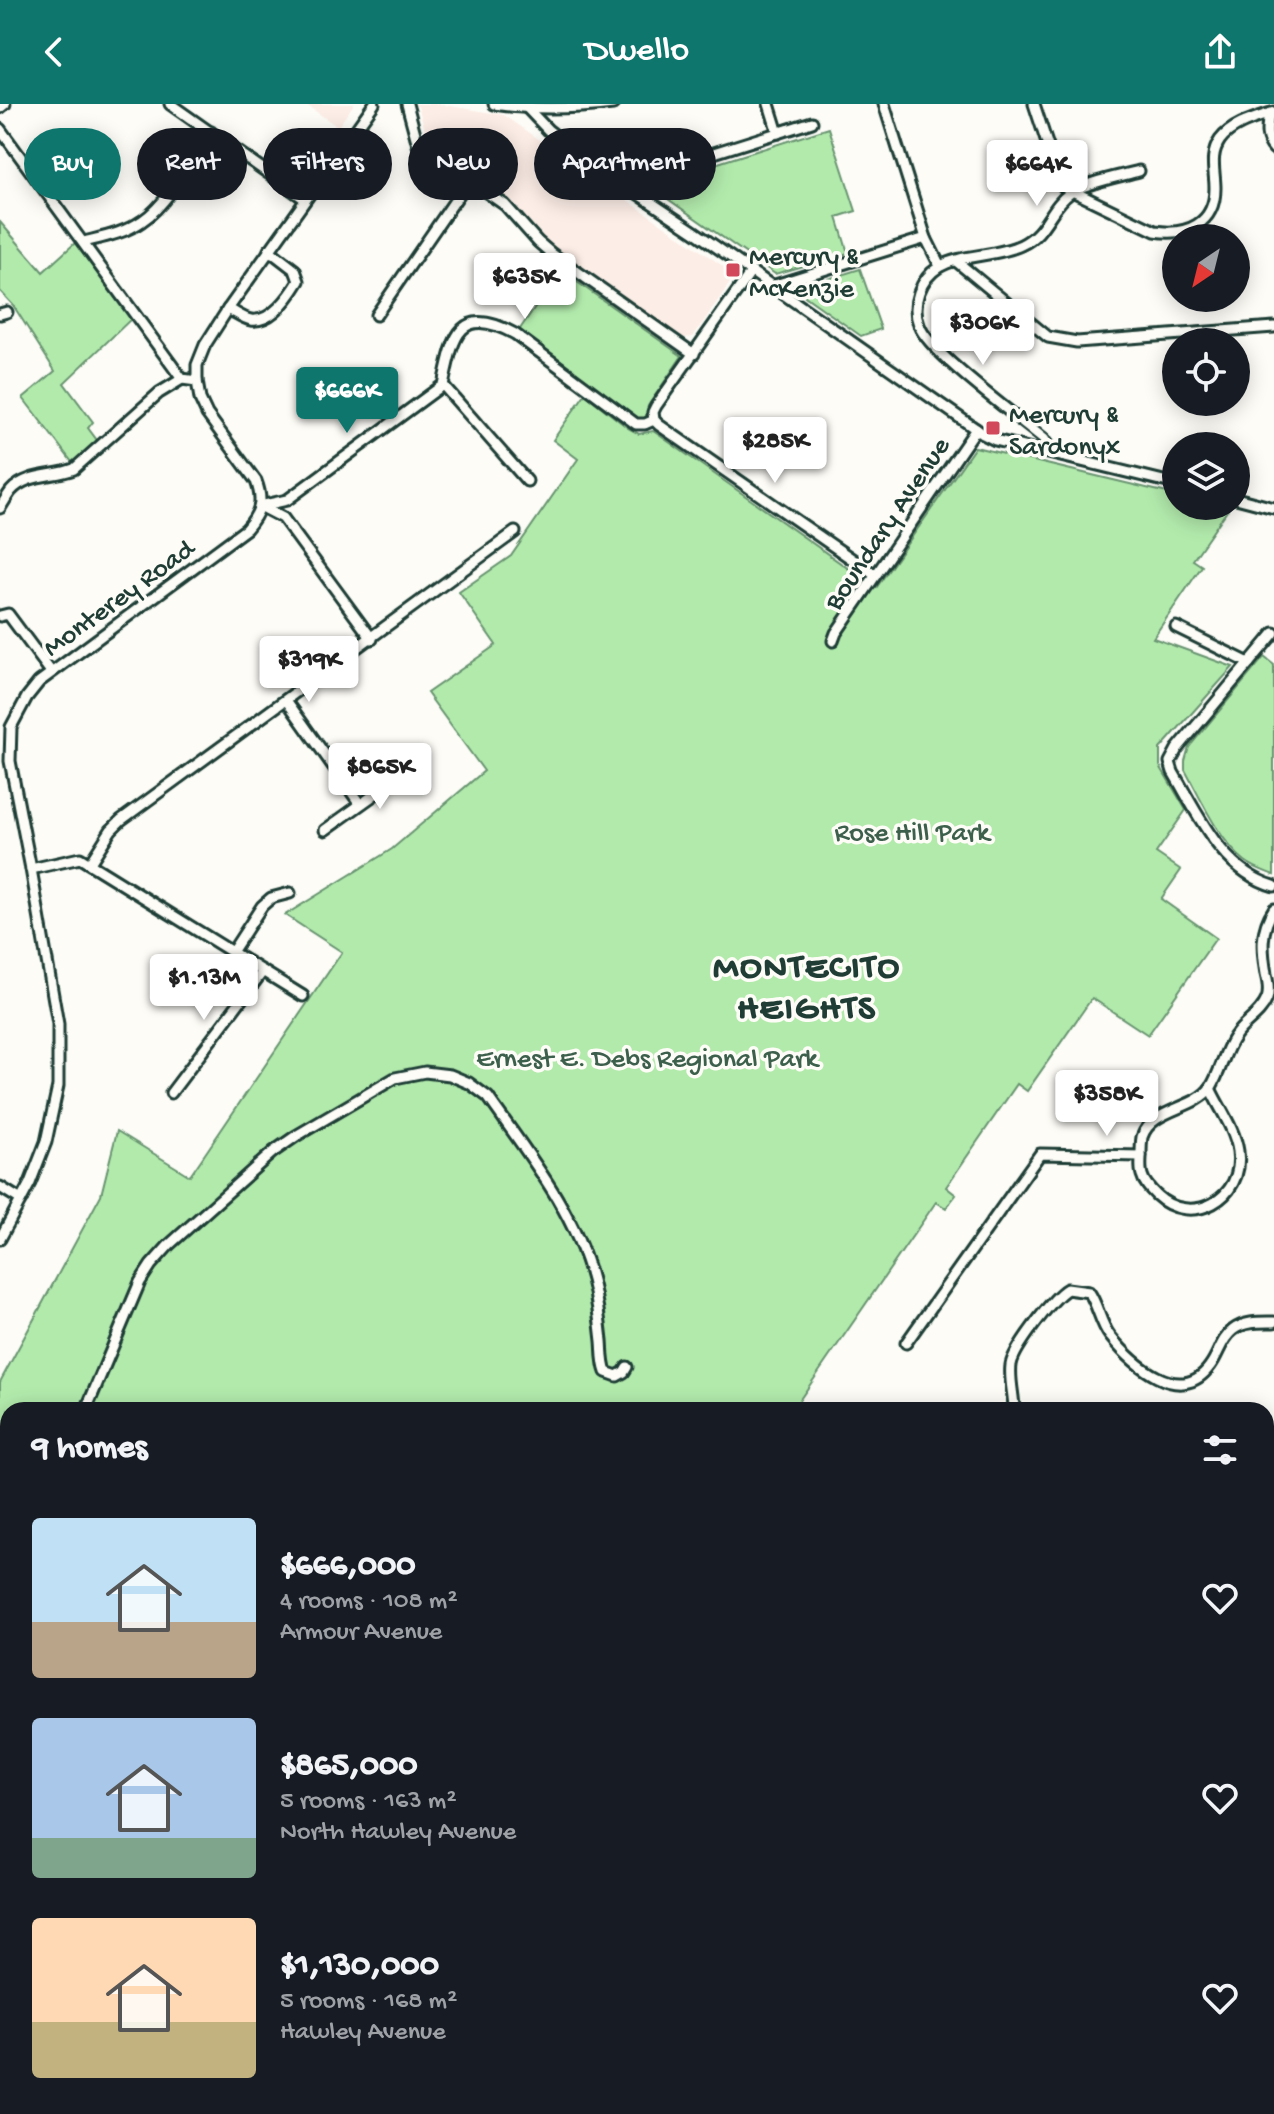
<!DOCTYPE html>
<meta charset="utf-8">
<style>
body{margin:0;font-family:"Gochi Hand",sans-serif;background:#242831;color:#f1f3f6;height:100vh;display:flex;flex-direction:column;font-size:30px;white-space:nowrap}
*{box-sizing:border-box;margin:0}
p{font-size:26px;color:#9ea1a6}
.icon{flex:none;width:44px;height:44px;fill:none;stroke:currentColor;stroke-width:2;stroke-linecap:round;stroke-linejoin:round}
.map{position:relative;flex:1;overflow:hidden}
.sheet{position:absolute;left:0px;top:1298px;width:1274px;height:712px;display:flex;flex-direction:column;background:#171b24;border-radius:24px 24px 0 0;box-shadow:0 4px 20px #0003}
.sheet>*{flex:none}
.top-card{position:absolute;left:24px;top:24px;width:800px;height:72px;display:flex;gap:16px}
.needle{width:52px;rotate:215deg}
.buttons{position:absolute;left:1162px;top:120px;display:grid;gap:16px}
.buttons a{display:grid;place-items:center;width:88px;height:88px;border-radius:50%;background:#171b24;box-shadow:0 4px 20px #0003;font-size:40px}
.price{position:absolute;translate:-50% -68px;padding:0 18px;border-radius:8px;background:#fff;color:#222;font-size:26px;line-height:52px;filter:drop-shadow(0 2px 4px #0008)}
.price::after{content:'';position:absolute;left:50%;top:48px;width:24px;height:18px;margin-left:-12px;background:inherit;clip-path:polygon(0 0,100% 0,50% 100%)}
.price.active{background:#0f766e;color:#fff}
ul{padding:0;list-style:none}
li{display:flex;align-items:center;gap:24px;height:200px;padding:0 32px}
li span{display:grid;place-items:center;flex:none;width:224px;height:160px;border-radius:8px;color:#555}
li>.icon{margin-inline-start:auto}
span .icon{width:96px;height:96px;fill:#fffc;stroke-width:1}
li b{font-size:34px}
h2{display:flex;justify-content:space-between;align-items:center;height:96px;padding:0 32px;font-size:34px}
.pill{padding:0 28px;border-radius:36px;background:#171b24;box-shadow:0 4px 20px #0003;font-size:28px;line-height:72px}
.pill.active{background:#0f766e;color:#fff}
header{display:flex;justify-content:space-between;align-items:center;height:104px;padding:0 32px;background:#0f766e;color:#fff;font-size:36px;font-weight:600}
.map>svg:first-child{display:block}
.built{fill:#fcede6}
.green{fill:#b2eaac;stroke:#689470;stroke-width:2}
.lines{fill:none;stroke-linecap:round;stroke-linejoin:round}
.minor-casing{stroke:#1f3d34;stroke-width:15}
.minor{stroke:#fdfcf7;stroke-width:9}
.poi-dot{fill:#d1495b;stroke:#fdfcf7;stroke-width:3}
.labels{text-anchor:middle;stroke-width:7;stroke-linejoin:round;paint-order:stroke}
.poi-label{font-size:28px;fill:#1f3d34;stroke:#fdfcf7;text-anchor:start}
.street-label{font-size:28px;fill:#1f3d34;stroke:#fdfcf7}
.park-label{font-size:28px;fill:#3c604c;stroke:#fdfcf7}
.district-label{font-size:36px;font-weight:bold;letter-spacing:2px;fill:#1f3d34;stroke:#fdfcf7}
</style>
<header><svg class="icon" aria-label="back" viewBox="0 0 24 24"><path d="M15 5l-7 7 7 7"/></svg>Dwello<svg class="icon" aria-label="share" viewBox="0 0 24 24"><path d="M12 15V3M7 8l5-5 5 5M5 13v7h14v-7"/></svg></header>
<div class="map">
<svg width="1274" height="2010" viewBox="0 0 1274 2010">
<rect width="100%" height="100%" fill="#fdfcf7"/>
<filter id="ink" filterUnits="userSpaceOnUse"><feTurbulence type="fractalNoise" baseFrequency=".0125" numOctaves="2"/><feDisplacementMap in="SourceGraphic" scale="16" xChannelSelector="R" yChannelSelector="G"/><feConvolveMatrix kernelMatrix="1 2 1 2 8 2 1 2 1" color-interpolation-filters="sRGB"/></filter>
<g filter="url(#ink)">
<!-- built -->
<g class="built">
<path d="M305,0H354L338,23Z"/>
<path d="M415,0H438L504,11L733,169L734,173L693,233L683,234L552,143L513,99L490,83L463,64L435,59L418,2H416Z"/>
</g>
<!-- green -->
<g class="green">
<path d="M829,24L856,107L837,113L848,149L775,170L648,81Z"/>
<path d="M0,118L43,168L75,139L131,215L64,279L93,318L88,324L99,339L75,362L23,294L55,267L13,201L0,187Z"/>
<path d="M860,165L881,225L861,232L795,185Z"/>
<path d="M560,166L682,252L648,302L645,317H637L518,228Z"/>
<path d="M585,290L628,324L639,330L653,327L659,331L876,484L975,343L1176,391V402H1220L1229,404L1193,456L1202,462L1153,534L1233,563L1160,645V662L1186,706L1156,749L1181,766L1161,795L1216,834L1148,931L1092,894L1027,987L1017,980L946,1083L956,1091L946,1104L936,1098L794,1304L795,1306H8V2002H869L870,2005L877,2010H0V1278L101,1091L117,1027L190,1072L342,848L285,811L392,745L484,667L427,589L496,541L459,488L511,452L578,355L553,336Z"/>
<path d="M1264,553L1274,561V771C1264,767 1254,764 1245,757C1219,737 1201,695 1185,666V657L1189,643Z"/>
<path d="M1266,1694L1274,1696V1839L1266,1851Z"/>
<path d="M908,2002H1099L1088,2010H908Z"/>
</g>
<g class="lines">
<defs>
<g id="minor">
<path d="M170,0L305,95"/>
<path d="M407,0L422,56L428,64L455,69L469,76L505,101L538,138L552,150L694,250"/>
<path d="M494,0C534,6 572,5 613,0"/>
<path d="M769,0L778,29"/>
<path d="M884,0L926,134L940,162"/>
<path d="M1034,0L1059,76L1064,83L1155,127C1187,132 1215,120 1215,84C1215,67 1209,52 1220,36C1232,20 1256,14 1274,8"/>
<path d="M0,4L5,0"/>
<path d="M528,5L548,26L583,53L695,128L983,330L995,336L1176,380"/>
<path d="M1269,10C1267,23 1264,34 1274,45"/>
<path d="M0,25L182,275L197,277"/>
<path d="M622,78L812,18"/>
<path d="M84,138C104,133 125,129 142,117C168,100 193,54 211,28"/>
<path d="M956,157L1048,233L1077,238L1274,223"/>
<path d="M772,182L926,134"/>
<path d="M228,205C235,208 244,215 251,216C271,219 290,192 299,177L295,166L269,146"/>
<path d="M0,210L7,208"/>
<path d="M376,211L469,76"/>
<path d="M443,281L527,377"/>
<path d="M654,316L659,321L875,471"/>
<path d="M654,316L653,308L656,302L751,168"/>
<path d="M1055,350L1044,335C1019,314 927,247 919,221C911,200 920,175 939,163C960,150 996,153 1021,141C1047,129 1049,104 1070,89C1084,79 1121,72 1139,67"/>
<path d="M1236,394L1274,404"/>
<path d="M260,402L287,396L443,281C453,234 458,199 515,230L636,320H645L654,316"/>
<path d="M260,402L283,414L372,535"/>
<path d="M0,404C4,398 7,392 11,387C27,369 54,373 74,365L159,289L182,275"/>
<path d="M0,512L8,510L51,568"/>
<path d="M1176,523L1249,559"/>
<path d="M1274,529L1177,645L1170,658L1173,668C1199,712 1222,767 1274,782"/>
<path d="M833,537L836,529L976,325"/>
<path d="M286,596L360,700"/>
<path d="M325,726L416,661"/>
<path d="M90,759L111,726L121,716L515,428"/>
<path d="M31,765L80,754L303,892"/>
<path d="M232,848L262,802L271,794L290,789"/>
<path d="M171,989L263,867"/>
<path d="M1141,1052C1141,1058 1140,1065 1142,1071C1144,1079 1150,1085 1156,1091C1191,1124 1245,1095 1238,1047C1235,1025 1219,1004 1210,984"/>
<path d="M0,1083L21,1096"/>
<path d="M0,1135L30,1079L46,1038L58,982V920L31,765L10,657L11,623L27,593L39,578L246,425C260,409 264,398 256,377L207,310L200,295L197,277V261L205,241L228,205L374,0"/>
<path d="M906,1239L1040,1050L1141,1052C1141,1046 1141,1039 1142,1033C1152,1004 1195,1006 1211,983C1221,967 1224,947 1235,932C1244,918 1260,912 1267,895C1270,887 1268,878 1266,870C1262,846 1260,826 1274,805"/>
<path d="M86,1306L140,1178L151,1161L169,1141L273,1048L296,1032L395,974L425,968L450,971L469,979L488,993C528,1050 575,1108 592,1176C597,1196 600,1217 602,1237C603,1247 602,1258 606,1268L617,1272L624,1268L627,1263"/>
<path d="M1014,1306C1014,1291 1009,1276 1011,1261C1013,1246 1053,1193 1067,1185L1089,1188C1098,1201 1100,1219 1110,1232C1132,1259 1180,1304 1210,1262C1219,1250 1221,1235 1233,1226C1245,1217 1260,1218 1274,1218"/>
<path d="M1266,1459L1274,1451"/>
<path d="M0,1502L8,1510"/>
<path d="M1266,1569L1274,1571"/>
<path d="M1266,1669L1274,1672"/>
<path d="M1266,1877L1274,1867"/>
<path d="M1111,2010L1123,2002"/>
</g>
</defs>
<!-- minor casing -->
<use href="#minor" class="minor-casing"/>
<!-- minor -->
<use href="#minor" class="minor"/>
</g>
</g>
<!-- markers -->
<g class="poi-dot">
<rect x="725" y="158" width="16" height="16" rx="4"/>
<rect x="985" y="316" width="16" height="16" rx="4"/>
</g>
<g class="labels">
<!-- poi labels -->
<g class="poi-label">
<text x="749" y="160">Mercury &amp;<tspan x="749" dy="32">McKenzie</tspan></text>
<text x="1009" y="318">Mercury &amp;<tspan x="1009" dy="32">Sardonyx</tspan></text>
</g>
<!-- street labels -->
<g class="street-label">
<text transform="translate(885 418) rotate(-56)" y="10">Boundary Avenue</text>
<text transform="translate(117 492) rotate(-36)" y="10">Monterey Road</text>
</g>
<!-- park labels -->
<g class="park-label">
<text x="912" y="736">Rose Hill Park</text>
<text x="647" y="962">Ernest E. Debs Regional Park</text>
</g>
<!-- district labels -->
<g class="district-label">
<text x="807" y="872">MONTECITO<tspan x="807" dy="41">HEIGHTS</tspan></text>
</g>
</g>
</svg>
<div class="buttons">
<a><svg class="needle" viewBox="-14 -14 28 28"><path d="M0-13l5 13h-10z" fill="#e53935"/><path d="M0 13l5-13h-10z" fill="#9ea1a6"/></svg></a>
<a><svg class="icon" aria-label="locate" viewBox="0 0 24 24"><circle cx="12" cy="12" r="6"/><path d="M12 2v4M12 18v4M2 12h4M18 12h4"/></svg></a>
<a><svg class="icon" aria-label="layers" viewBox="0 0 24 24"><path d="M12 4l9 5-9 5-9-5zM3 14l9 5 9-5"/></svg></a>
</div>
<b class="price" style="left:1037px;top:104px">$664K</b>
<b class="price" style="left:525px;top:217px">$635K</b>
<b class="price" style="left:983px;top:263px">$306K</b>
<b class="price active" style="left:347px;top:331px">$666K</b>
<b class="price" style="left:775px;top:381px">$285K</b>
<b class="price" style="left:309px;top:600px">$319K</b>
<b class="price" style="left:380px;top:707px">$865K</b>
<b class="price" style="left:204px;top:918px">$1.13M</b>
<b class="price" style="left:1107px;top:1034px">$358K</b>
<div class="top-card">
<a class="pill active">Buy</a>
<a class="pill">Rent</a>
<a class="pill">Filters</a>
<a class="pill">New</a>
<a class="pill">Apartment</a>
</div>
<section class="sheet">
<h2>9 homes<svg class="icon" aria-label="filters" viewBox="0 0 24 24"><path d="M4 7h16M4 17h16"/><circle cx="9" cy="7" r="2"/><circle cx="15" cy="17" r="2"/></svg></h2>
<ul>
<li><span style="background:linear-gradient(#bfe0f5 65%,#b9a48a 0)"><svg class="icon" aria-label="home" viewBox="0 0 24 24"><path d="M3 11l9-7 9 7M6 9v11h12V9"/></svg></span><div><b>$666,000</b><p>4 rooms · 108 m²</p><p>Armour Avenue</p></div><svg class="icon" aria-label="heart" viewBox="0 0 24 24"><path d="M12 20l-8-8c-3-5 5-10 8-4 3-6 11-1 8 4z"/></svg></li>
<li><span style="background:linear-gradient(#a9c7e8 75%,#7fa58c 0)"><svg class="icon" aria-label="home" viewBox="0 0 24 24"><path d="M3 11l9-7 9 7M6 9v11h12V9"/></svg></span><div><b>$865,000</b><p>5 rooms · 163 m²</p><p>North Hawley Avenue</p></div><svg class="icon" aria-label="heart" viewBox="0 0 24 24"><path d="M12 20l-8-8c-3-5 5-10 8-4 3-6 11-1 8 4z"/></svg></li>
<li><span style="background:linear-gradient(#ffd9b3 65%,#c2b280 0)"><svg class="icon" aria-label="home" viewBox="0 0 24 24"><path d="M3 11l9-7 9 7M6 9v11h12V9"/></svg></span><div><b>$1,130,000</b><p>5 rooms · 168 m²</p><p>Hawley Avenue</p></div><svg class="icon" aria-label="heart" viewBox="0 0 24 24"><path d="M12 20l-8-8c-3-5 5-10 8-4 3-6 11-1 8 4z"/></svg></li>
</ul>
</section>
</div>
